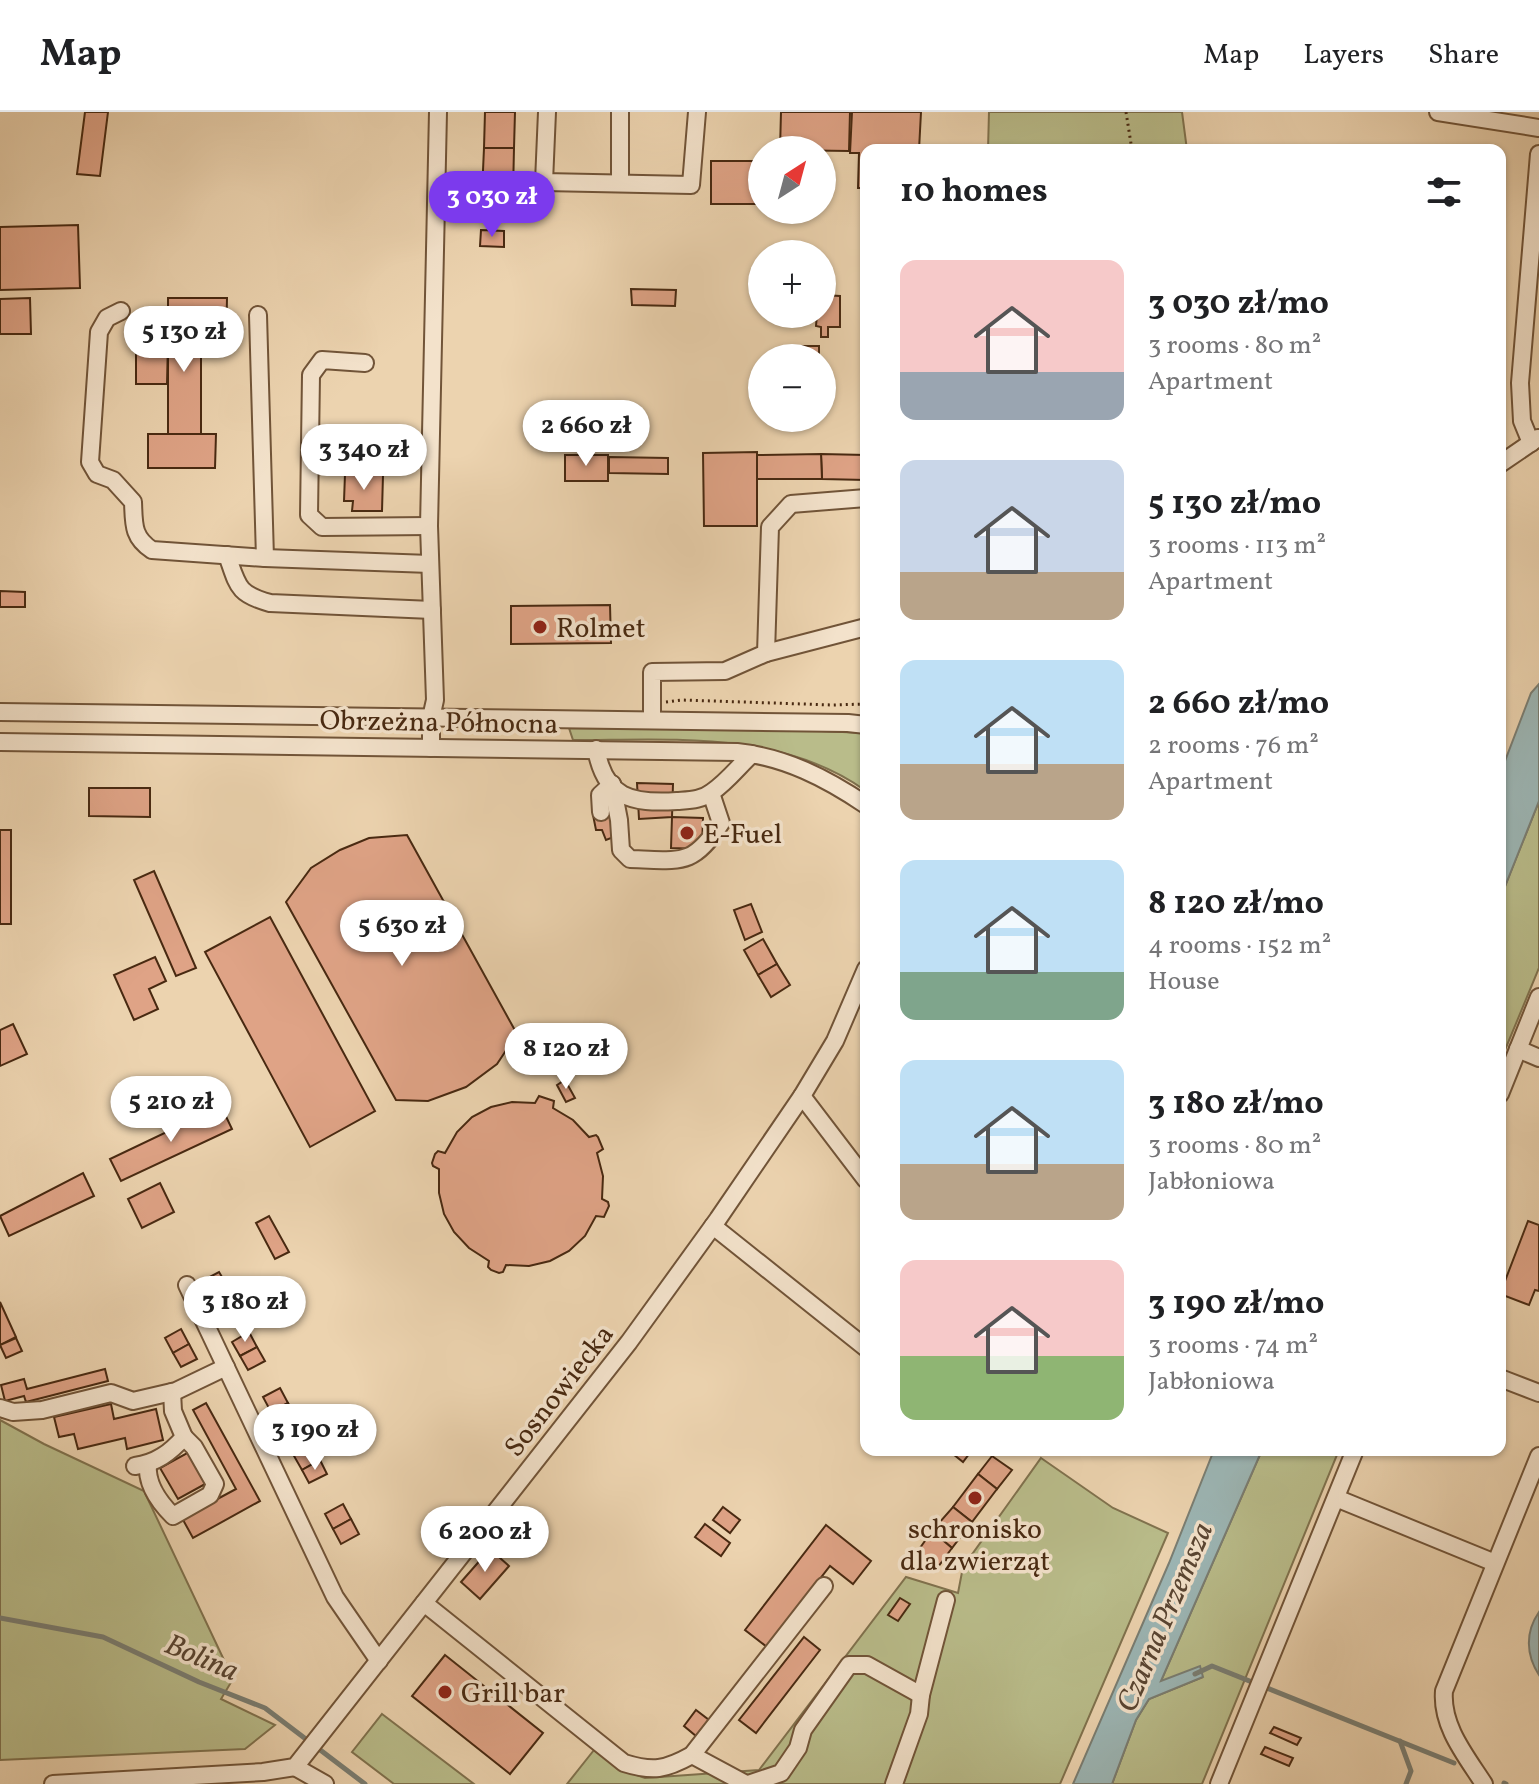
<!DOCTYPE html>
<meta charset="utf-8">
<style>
body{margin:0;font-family:Vollkorn,serif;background:#f6f6f6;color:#202124;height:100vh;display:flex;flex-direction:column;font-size:30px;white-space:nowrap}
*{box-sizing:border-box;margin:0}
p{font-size:26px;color:#757577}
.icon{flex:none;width:44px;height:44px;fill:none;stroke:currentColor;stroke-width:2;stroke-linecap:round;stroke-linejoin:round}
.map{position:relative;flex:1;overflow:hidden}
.drawer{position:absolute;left:860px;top:32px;width:646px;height:1312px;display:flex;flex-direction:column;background:#fff;border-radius:16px;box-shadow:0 2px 6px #0004}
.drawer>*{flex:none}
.needle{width:52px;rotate:36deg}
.tools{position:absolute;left:748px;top:24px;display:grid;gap:16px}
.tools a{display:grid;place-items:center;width:88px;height:88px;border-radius:50%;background:#fff;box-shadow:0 2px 6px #0004;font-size:40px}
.price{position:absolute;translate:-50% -68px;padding:0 18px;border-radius:28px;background:#fff;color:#222;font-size:26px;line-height:52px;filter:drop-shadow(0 2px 4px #0008)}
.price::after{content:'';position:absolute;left:50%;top:48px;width:24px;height:18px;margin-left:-12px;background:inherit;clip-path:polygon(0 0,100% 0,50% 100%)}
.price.on{background:#7c3aed;color:#fff}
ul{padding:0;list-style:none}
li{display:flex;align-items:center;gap:24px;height:200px;padding:0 40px}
li span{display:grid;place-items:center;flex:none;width:224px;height:160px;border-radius:16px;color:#555}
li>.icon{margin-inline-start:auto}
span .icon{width:96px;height:96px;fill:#fffc;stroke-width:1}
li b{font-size:34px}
h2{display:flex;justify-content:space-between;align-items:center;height:96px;padding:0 40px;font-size:34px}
header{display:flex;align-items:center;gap:48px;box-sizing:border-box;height:112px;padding:0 40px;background:#fff;border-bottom:2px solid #e0e0e0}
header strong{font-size:38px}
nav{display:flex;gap:44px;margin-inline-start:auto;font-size:28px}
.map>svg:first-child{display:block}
.green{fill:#b9bc8a;stroke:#80724e;stroke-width:2}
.water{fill:#9cb6b5;stroke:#7a7e73;stroke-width:2}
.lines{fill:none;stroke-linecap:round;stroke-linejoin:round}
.stream{stroke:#7a7e73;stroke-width:5}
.building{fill:#dfa386;stroke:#482911;stroke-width:2}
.minor-casing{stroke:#715438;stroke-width:20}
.path{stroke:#482911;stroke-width:3;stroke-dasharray:2 4;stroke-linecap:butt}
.minor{stroke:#f3e2cb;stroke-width:16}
.poi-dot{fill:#8f2418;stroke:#f3e2cb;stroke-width:3}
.labels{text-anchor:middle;stroke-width:7;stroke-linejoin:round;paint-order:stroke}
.poi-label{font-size:28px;fill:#482911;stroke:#f3e2cb;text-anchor:start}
.street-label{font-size:28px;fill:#482911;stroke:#f3e2cb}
.water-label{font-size:30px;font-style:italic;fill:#594532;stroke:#f3e2cb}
</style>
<header>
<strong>Map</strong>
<nav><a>Map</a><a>Layers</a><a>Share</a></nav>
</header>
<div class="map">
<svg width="1539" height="1672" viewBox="0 0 1539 1672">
<rect width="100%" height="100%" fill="#ecd3af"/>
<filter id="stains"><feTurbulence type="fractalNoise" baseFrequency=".0025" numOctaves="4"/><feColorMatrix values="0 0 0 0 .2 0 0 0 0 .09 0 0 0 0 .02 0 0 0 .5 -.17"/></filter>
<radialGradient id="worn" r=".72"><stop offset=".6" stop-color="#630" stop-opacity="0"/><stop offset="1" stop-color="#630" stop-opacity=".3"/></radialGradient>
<!-- green -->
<g class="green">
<path d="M989,0H1182L1187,38H988Z"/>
<path d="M569,616L801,618L863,621L866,622V679C781,618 672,628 573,628Z"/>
<path d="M1539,689V856L1500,950V787Z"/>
<path d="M0,1308L44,1332L144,1379L233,1567L221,1587L275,1613L245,1637L0,1648Z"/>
<path d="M1262,1338H1339L1202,1672H1112L1136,1608L1149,1587L1203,1565L1160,1571Z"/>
<path d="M1041,1346L1113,1396L1168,1421L1060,1672H567L594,1638L622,1658L645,1666L759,1658L906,1465L958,1481L963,1455Z"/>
<path d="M382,1602L474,1672H394L352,1640Z"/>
</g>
<!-- water -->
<g class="water">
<path d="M1539,572V689L1500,787V662L1531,581Z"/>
<path d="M1214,1338H1262L1161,1569L1200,1554L1203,1565L1149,1587L1136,1608L1112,1672H1073L1169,1451Z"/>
<path d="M1539,1500V1563C1526,1543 1525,1520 1539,1500Z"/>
</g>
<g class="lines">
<!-- stream -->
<g class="stream">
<path d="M0,1506L103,1525L199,1570L265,1596L365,1672"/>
<path d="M1195,1562L1212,1554L1454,1651"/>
<path d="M1400,1629L1411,1659L1406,1672"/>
<path d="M1504,1671L1506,1672"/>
</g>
</g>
<!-- building -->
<g class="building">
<path d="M85,0H108L100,64L77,62Z"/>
<path d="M485,0H515L514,36H484Z"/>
<path d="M781,0H850L849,39L780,38Z"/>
<path d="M852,0H921L919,38H866V76H858L859,41H850Z"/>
<path d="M484,36H514L513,81H482Z"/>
<rect x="711" y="49" width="51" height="43"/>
<path d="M78,113L80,176L0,178V115Z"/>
<path d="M481,118L504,119V135L480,134Z"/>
<path d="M631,177L676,178L675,194L632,193Z"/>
<path d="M822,183L840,184V215H828V225H821V215L816,214L817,202H822Z"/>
<path d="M30,186L31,222H0V187Z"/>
<path d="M168,186H227L226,233L200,232L201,203H168Z"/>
<rect x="168" y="203" width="33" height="119"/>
<path d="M136,230H168L167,272H136Z"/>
<rect x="788" y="234" width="31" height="12"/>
<path d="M148,322H216L215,356H148Z"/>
<path d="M364,339L388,342L387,359L364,360Z"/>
<path d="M757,340V414H704L703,341Z"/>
<path d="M821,342L866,343V368L822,367Z"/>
<path d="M821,342L822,367H757V343Z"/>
<rect x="565" y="343" width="43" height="26"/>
<path d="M609,345L668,346V362L609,361Z"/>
<path d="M345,362L383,363L382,399H352L353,389H344Z"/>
<path d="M0,479L25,480V495H0Z"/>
<path d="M610,493L611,531L511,532V494Z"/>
<path d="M637,671L673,672L672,705L639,707Z"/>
<path d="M89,676H150V705L89,704Z"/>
<path d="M611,696L619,723L606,728L602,718H596L593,703Z"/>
<path d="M672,705L703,706L702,737L671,736Z"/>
<rect x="0" y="718" width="11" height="94"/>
<path d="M407,723L517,922L497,952L466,975L428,989L396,988L286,790L311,756L340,738L369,726Z"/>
<path d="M154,759L196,856L176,864L134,768Z"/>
<path d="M751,792L762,820L745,828L734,798Z"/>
<path d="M270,805L375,999L310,1035L205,840Z"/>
<path d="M763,827L777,852L758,863L744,838Z"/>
<path d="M155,845L166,869L149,877L158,897L134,908L114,863Z"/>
<path d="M777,852L790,873L771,885L758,863Z"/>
<path d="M13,912L27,942L0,954V918Z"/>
<path d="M565,968L575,986L566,990L557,973Z"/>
<path d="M539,984L554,989L553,996L573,1008L589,1025L596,1023L598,1025L603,1037L597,1041L603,1064L602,1087L608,1090L609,1094L604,1105L596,1104L585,1124L569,1139L550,1149L529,1154L506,1153L503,1160L499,1161L491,1158L488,1155L489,1149L469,1136L454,1120L444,1102L439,1081V1057L433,1054L432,1051L435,1042L438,1039L445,1041L457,1020L472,1005L491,995L512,990L535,991Z"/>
<path d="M221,994L232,1017L121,1069L110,1047Z"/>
<path d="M83,1061L94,1084L9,1124L0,1104Z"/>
<path d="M160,1071L174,1100L142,1116L128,1087Z"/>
<path d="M269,1104L289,1140L275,1147L256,1111Z"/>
<path d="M1528,1109L1539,1113V1179L1535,1178L1529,1193L1500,1182Z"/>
<path d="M219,1160L228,1175L211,1184L202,1169Z"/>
<path d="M228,1175L236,1191L219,1200L211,1184Z"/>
<path d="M0,1190L16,1225L0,1233Z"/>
<path d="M181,1217L189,1232L173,1241L165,1226Z"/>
<path d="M249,1220L257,1235L240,1244L232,1230Z"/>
<path d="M16,1226L22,1239L6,1246L0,1233Z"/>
<path d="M189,1232L197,1247L181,1255L173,1241Z"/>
<path d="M257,1235L265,1249L248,1258L240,1244Z"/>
<path d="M105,1257L108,1269L26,1290L24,1284L5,1289L1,1273L24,1267L27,1277Z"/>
<path d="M280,1276L288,1291L271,1300L263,1285Z"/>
<path d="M206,1291L260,1389L193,1426L182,1406L236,1377L193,1298Z"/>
<path d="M288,1291L296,1306L279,1315L271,1300Z"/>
<path d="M111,1292L114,1307L156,1297L163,1328L127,1337L125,1326L78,1337L74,1322L59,1325L54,1305Z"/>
<path d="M312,1334L320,1348L302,1358L294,1344Z"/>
<path d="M948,1338H972L963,1350Z"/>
<path d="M189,1340L207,1371L178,1387L160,1356Z"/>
<path d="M992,1344L1012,1358L997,1377L978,1362Z"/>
<path d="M320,1348L327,1362L309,1371L302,1358Z"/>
<path d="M978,1362L997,1377L972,1410L953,1395Z"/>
<path d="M343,1392L351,1407L333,1417L325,1402Z"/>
<path d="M723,1395L740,1408L730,1421L713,1408Z"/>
<path d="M953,1395L972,1410L952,1436L932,1419Z"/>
<path d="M351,1407L359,1422L341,1432L333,1417Z"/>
<path d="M705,1412L730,1431L721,1444L695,1425Z"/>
<path d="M826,1413L871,1449L853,1472L830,1454L767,1535L745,1518Z"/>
<path d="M932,1419L952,1436L935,1459L915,1443Z"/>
<path d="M490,1437L509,1454L480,1487L461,1470Z"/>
<path d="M900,1486L910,1492L898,1509L888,1503Z"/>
<path d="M804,1525L820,1538L756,1621L739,1608Z"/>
<path d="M445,1543L543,1621L510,1662L412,1584Z"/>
<path d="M696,1598L709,1608L696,1624L684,1614Z"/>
<path d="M1274,1615L1301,1626L1297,1633L1270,1621Z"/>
<path d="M1265,1635L1293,1646L1289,1654L1261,1642Z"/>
</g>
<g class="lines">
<defs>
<g id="minor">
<path d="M547,0L544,70L691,73L697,0"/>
<path d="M620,0V70"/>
<path d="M1438,0L1539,16"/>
<path d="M121,199L107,206L99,220L90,350L97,362L113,368L133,390C134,411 132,425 152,438L265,446L430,452"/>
<path d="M258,203L265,446"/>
<path d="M365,251L322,248L311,263L309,403L322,415L429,414"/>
<path d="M1531,331L1522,309L1520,271L1539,42"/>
<path d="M1500,352L1538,326"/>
<path d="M227,443C238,474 237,482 270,491L432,498"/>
<path d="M766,541L866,515"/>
<path d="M0,600L848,611L866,613"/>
<path d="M652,608V560L725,559L766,541L770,415L791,392L866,386"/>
<path d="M0,630L737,640C785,645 826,666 866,693"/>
<path d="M431,636V606L435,588L429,414L438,0"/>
<path d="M596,637C605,686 631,692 677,689C689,688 702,688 712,680C727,670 739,654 752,642"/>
<path d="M612,672L619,708L621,738L630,747C680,748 692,756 721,711L711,681"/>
<path d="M601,700L600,683L612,672"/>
<path d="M1518,937L1539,946"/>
<path d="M1500,982L1539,885"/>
<path d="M802,984L866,1068"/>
<path d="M713,1114L866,1236"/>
<path d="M187,1173L335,1485L379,1549"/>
<path d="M1500,1266L1539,1281"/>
<path d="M0,1296L13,1300L42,1298L111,1281L133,1289L176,1279L226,1255"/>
<path d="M148,1352C146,1371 159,1390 173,1404L210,1383L215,1372L194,1335L184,1325"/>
<path d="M135,1354C156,1351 170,1341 184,1325L173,1299L172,1280"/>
<path d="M1336,1386L1495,1451"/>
<path d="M424,1491L624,1651C653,1660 665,1658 692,1643L824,1474"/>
<path d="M692,1643L746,1672"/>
<path d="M295,1655L325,1672"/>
<path d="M53,1672L263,1660L295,1655L629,1230L718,1107L802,984L835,929L866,857"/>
<path d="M748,1672L781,1661L798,1636L803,1618L849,1553H867L921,1583"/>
<path d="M894,1672L919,1602L921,1583L946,1488"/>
<path d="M1219,1672L1355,1338"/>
<path d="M1484,1672C1466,1644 1441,1614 1444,1579L1539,1344"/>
</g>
</defs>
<!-- minor casing -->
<use href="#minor" class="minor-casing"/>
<!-- path -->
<g class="path">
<path d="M1126,0L1132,38"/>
<path d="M666,590L682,588L833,593L866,592"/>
</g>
<!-- minor -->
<use href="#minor" class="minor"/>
</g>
<!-- markers -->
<g class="poi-dot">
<circle cx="540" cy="515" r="8"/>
<circle cx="687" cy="721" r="8"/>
<circle cx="975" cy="1386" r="8"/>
<circle cx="445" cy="1580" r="8"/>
</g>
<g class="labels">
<!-- poi labels -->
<g class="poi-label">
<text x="556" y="525">Rolmet</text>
<text x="703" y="731">E-Fuel</text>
<text x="975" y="1426" text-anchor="middle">schronisko<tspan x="975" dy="32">dla zwierząt</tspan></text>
<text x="461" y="1590">Grill bar</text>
</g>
<!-- street labels -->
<g class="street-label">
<text transform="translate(439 609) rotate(1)" y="10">Obrzeżna Północna</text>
<text transform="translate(558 1278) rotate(-52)" y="10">Sosnowiecka</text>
</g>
<!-- water labels -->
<g class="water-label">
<text transform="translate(1164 1505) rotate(-67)" y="10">Czarna Przemsza</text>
<text transform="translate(202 1545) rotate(23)" y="10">Bolina</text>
</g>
</g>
<rect width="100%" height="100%" filter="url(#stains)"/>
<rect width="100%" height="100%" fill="url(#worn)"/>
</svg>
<div class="tools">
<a><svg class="needle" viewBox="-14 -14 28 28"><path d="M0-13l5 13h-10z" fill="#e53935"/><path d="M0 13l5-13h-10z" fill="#757577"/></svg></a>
<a>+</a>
<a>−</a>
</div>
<b class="price on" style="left:492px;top:127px">3 030 zł</b>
<b class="price" style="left:184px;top:262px">5 130 zł</b>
<b class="price" style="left:586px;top:356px">2 660 zł</b>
<b class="price" style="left:364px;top:380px">3 340 zł</b>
<b class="price" style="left:402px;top:856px">5 630 zł</b>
<b class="price" style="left:566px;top:979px">8 120 zł</b>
<b class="price" style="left:171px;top:1032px">5 210 zł</b>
<b class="price" style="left:245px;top:1232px">3 180 zł</b>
<b class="price" style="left:315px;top:1360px">3 190 zł</b>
<b class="price" style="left:485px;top:1462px">6 200 zł</b>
<section class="drawer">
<h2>10 homes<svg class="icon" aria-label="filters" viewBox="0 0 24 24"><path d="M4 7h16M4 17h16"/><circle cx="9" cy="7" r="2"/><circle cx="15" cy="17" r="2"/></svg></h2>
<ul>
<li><span style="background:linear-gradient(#f6c9c9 70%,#9aa5b1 0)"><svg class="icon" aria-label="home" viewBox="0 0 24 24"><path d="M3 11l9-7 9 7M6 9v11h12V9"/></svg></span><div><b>3 030 zł/mo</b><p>3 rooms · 80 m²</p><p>Apartment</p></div></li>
<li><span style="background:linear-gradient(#c9d6e8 70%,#b9a48a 0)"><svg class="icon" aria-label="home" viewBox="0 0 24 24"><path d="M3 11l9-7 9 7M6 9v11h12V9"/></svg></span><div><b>5 130 zł/mo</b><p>3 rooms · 113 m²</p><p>Apartment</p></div></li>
<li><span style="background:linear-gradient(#bfe0f5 65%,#b9a48a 0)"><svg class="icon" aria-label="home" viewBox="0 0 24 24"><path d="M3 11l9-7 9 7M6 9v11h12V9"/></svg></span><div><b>2 660 zł/mo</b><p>2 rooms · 76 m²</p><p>Apartment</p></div></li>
<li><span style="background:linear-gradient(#bfe0f5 70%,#7fa58c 0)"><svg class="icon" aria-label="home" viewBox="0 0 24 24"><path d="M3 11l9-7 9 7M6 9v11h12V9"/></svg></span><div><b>8 120 zł/mo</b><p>4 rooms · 152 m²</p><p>House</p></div></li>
<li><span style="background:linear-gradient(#bfe0f5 65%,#b9a48a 0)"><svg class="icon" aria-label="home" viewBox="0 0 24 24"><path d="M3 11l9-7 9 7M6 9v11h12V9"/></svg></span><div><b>3 180 zł/mo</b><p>3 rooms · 80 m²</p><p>Jabłoniowa</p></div></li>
<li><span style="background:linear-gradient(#f6c9c9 60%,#8fb573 0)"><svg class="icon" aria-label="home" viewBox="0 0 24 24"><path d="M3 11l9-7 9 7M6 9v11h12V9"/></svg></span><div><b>3 190 zł/mo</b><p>3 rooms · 74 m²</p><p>Jabłoniowa</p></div></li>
</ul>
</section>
</div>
